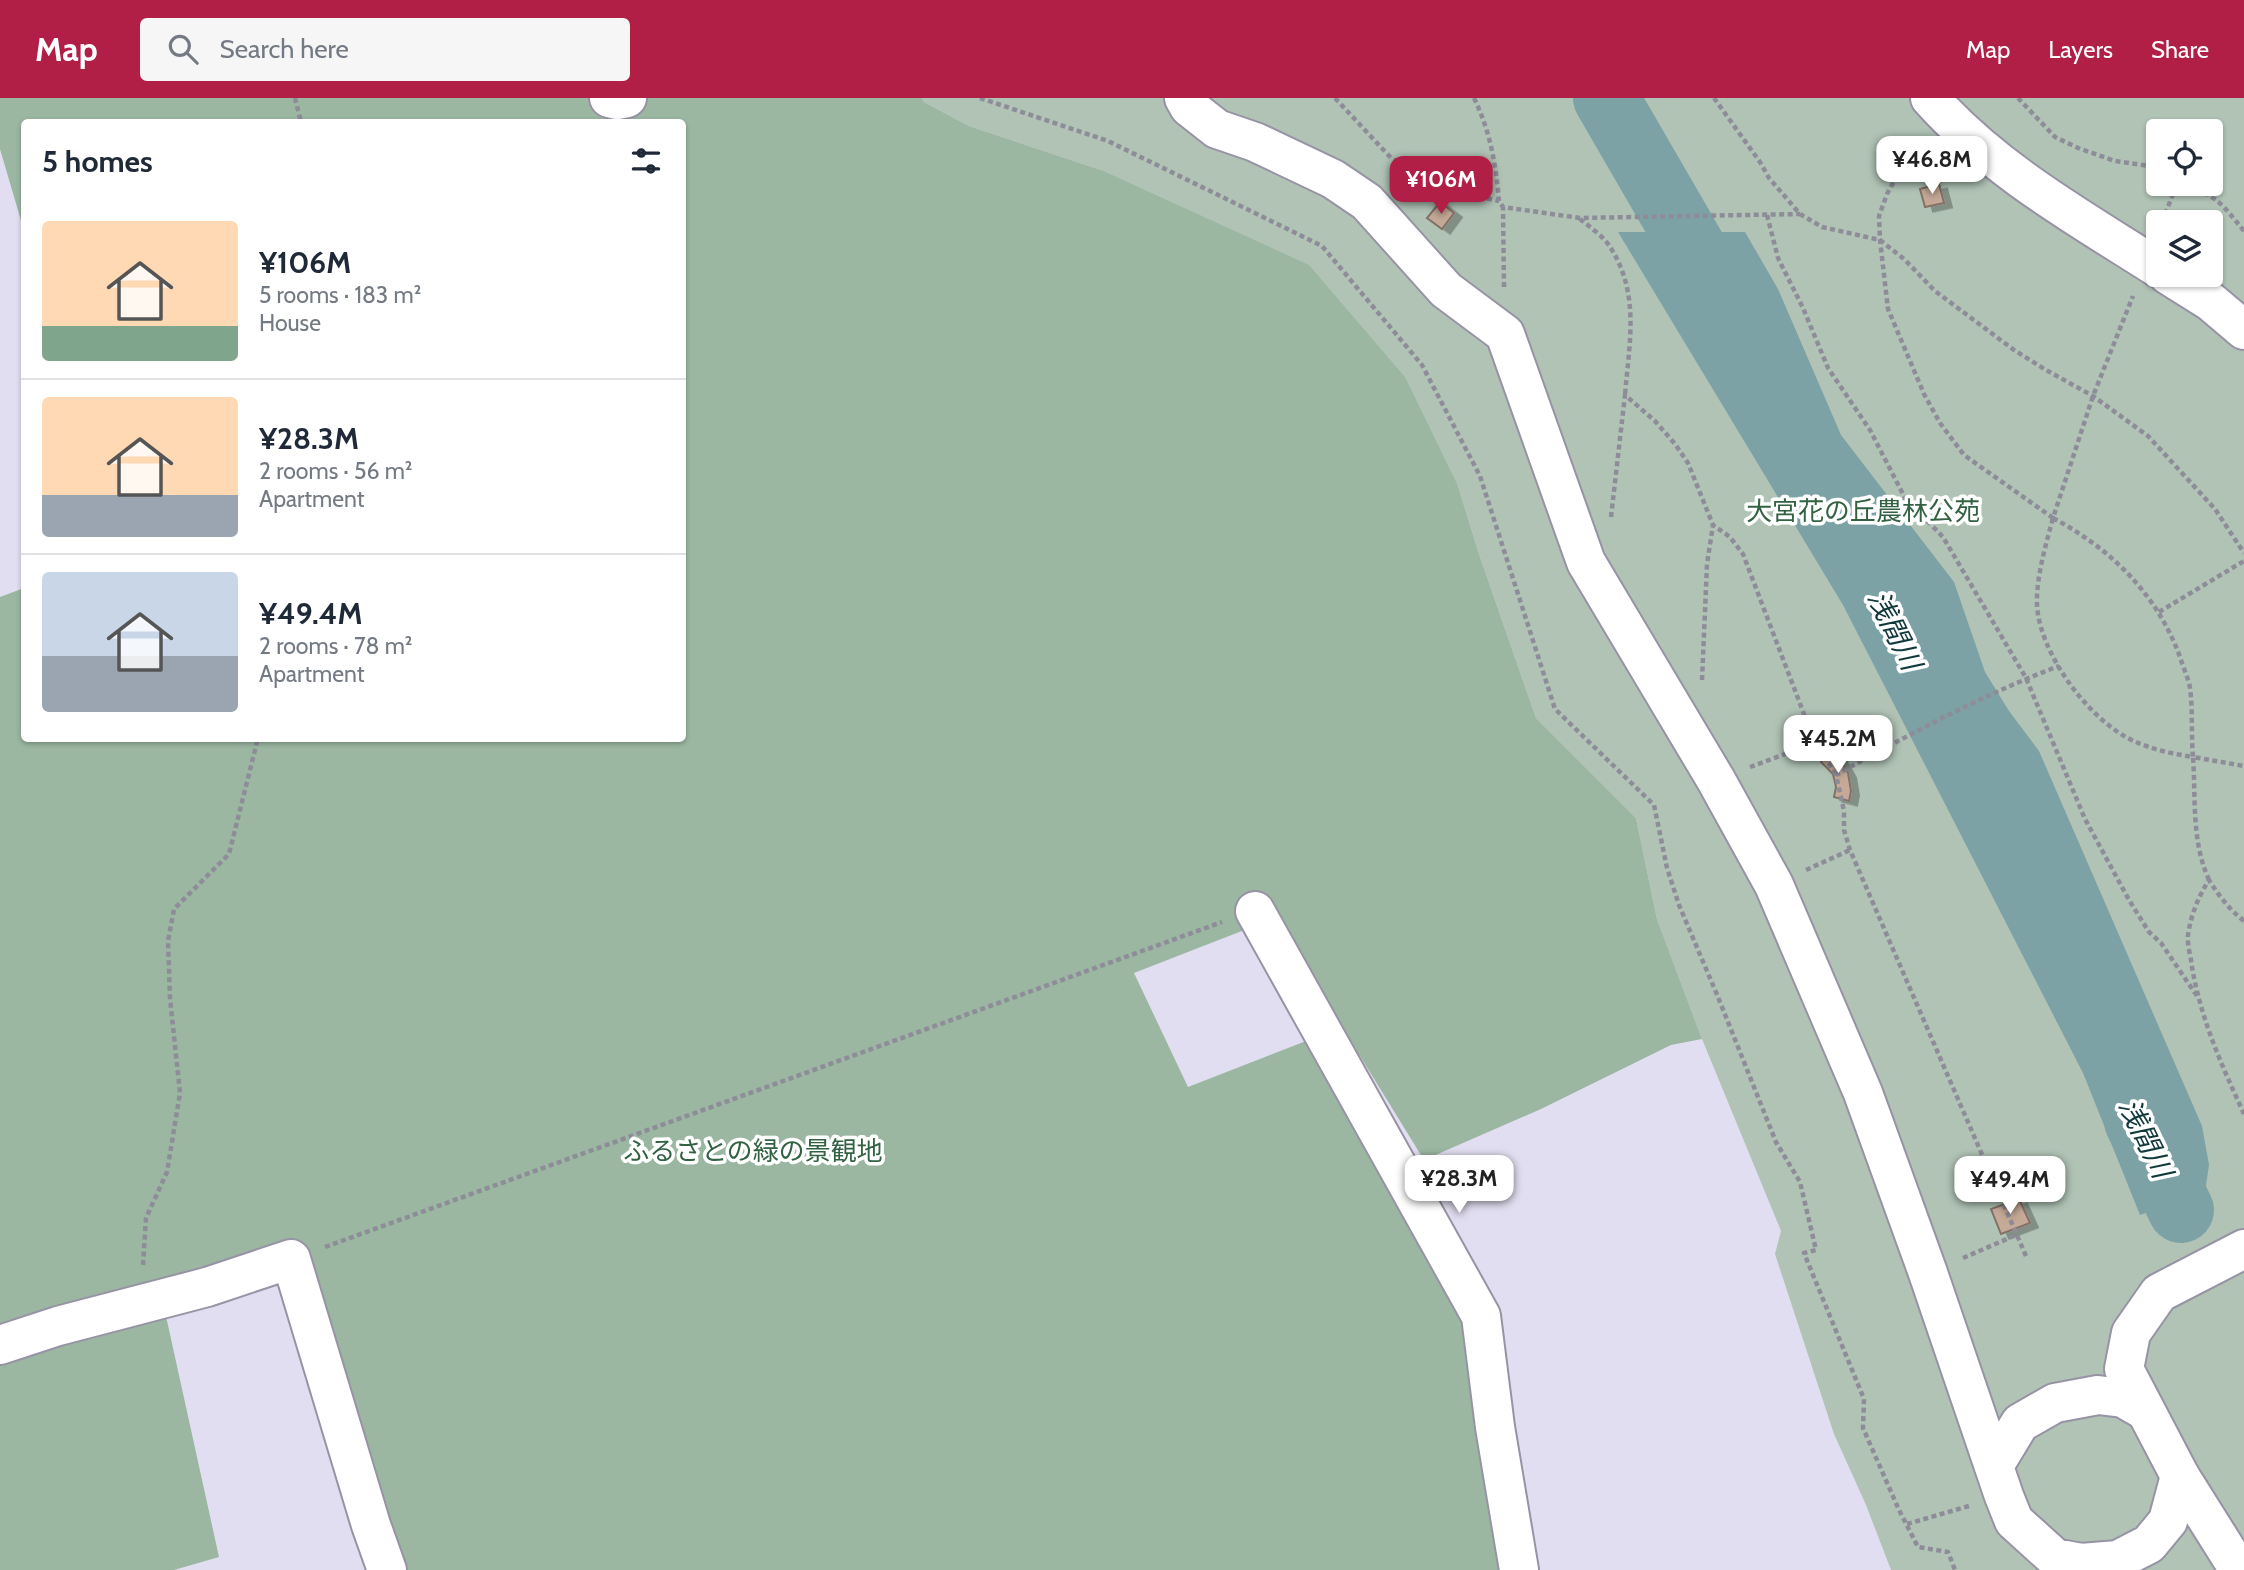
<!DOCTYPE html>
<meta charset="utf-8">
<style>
body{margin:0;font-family:Cabin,"Noto Sans JP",sans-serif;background:#f6f6f7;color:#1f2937;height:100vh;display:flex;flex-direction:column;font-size:26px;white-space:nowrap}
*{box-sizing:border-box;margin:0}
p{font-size:23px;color:#747a83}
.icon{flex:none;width:38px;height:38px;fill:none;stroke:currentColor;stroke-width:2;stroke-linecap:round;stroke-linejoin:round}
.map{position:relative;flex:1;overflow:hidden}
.side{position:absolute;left:21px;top:21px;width:665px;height:623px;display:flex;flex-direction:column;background:#fff;border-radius:7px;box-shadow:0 2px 5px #0004}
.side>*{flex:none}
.fabs{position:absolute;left:2146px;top:21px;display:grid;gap:14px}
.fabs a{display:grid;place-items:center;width:77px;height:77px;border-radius:7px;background:#fff;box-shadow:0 2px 5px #0004;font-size:35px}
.price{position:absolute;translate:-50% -60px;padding:0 16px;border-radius:14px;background:#fff;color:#222;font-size:23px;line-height:46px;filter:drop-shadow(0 2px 4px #0008)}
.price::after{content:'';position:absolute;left:50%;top:42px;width:21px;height:16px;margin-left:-10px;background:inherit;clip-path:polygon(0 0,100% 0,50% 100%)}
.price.current{background:#b11f47;color:#fff}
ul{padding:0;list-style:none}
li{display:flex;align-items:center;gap:21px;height:175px;padding:0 21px}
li+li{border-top:2px solid #e0e1e3}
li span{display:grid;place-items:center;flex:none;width:196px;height:140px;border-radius:7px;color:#555}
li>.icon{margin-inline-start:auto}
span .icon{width:84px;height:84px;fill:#fffc;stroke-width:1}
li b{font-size:30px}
h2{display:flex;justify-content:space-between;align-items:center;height:84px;padding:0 21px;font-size:30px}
header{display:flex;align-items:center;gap:42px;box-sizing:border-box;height:98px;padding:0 35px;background:#b11f47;color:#fff}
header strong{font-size:33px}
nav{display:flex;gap:38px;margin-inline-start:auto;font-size:24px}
.search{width:490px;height:63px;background:#f6f6f7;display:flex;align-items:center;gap:18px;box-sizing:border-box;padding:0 24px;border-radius:7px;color:#747a83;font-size:26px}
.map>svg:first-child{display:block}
.green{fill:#b0c3b5;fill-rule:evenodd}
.forest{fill:#9bb7a2}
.water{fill:#7ca2a5}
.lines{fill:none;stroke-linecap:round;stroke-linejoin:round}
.river{stroke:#7ca2a5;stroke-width:66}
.building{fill:#c6aa97;stroke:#837267;stroke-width:2;filter:url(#shadow)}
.minor-casing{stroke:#9793a5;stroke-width:42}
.path{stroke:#8e8c99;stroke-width:4.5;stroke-dasharray:5 3.5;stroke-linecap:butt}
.minor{stroke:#fff;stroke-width:38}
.labels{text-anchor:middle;stroke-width:7;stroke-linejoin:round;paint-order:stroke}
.park-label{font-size:26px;fill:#336243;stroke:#fff}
.water-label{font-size:28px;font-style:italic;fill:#11393b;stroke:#fff}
</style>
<header>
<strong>Map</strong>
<div class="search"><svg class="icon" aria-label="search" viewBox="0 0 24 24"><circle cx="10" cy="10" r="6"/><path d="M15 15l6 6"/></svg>Search here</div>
<nav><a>Map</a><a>Layers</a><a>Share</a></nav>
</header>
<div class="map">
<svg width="2244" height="1472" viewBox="0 0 2244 1472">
<defs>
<filter id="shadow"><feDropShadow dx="8" dy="4.5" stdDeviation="0" flood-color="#0004"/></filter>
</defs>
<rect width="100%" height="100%" fill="#e2def1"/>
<!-- green -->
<path class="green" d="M922,0H2244V1472H1891L1866,1407L1834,1336L1775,1156L1781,1133L1702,941L1657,821L1636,720L1536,620L1479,456L1458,388L1101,72L969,28L924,4ZM2158,33H2210V86H2158ZM2158,124H2210V177H2158Z"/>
<!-- forest -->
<path class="forest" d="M0,0H922L924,4L969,28L1101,72L1309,167L1405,279L1458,388L1479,456L1536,620L1636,720L1657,821L1702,941L1671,947L1541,1011L1424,1062L1275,820L1134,875L1188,989L1324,936L1481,1218L1519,1472H387L291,1162L164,1209L219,1459L174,1472H0V499L24,490V640H682V24H24V133L0,51Z"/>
<!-- water -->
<path class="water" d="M1618,134H1745L1778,191L1841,337L1954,484L1985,574L2009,613L2039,653L2202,1028L2209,1067L2205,1094L2140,1117L2083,975L1843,507Z"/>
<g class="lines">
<!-- river -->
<g class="river">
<path d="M1606,0L1730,214"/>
<path d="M2137,1023L2181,1112"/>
</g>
</g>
<!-- building -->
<g class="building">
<path d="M1939,86L1944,105L1925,109L1920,91Z"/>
<path d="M1440,104L1454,115L1442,131L1427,120Z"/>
<path d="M1831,651L1837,656L1848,675L1851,693L1849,703L1834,699L1836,689L1833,676L1821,664Z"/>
<path d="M2019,1101L2030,1125L2001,1136L1991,1111Z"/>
</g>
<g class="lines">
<defs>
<g id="minor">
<path d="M609,0L617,2L627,0"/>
<path d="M1184,0L1189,9L1217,31L1255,44L1333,81L1367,104L1446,192L1505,236L1586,464L1716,682L1774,787L1863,995L1928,1175L2004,1398L2014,1423L2055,1460L2081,1465L2118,1462L2149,1446L2168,1423L2180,1378"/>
<path d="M1930,0C1994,72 2078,119 2158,170"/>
<path d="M2168,177L2211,204L2244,232"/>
<path d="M1255,813L1481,1218L1495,1329L1519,1472"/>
<path d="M0,1247L58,1228L207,1189L291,1161L371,1427L387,1472"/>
<path d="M1994,1368L2020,1325L2055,1305L2098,1297L2123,1300L2144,1312"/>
<path d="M2239,1472L2180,1378L2124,1271L2131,1235L2159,1195L2244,1151"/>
</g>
</defs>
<!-- minor casing -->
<use href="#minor" class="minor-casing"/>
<!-- path -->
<g class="path">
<path d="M295,0L301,24"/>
<path d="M980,0L1108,43L1322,148L1422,267L1480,378L1555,611L1654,707L1667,770L1679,807L1718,899L1776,1044L1800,1084L1816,1152L1804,1155L1864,1301L1863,1330L1899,1412L1918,1449L1948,1454L1955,1472"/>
<path d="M1335,0L1392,61L1462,95L1499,103"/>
<path d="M1474,0C1490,33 1496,66 1499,103L1503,109"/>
<path d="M1714,0L1760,64L1769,80L1800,116L1822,129L1880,142L1904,161L1935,193L2014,252L2046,272L2093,298L2148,338L2215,411L2244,455"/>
<path d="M2018,0L2055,39L2078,50L2115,63L2149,68L2158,73"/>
<path d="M1918,40L1887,96L1879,118L1880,142L1888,211L1924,296L1940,325L1964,357L2053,420L2093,298L2133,198"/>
<path d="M2180,86C2216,96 2221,105 2244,133"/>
<path d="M1767,117L1778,160L1803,210L1828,270L1870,332L1905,400L1943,439L2026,580L2085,721L2129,802L2149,834L2161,845L2197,898"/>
<path d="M1580,121C1591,130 1605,139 1612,152C1640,198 1629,247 1625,297"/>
<path d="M2162,124L2177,86"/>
<path d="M1504,189L1503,109L1580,120L1800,116"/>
<path d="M1611,419L1625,297L1655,323L1675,346L1688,365L1713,427L1730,439L1743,456L1815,645"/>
<path d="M2053,420C2111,451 2157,496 2180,559C2183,569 2188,579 2190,590C2193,613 2191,636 2193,659C2174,656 2154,652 2136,644C2090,625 2034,550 2037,499C2038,473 2046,446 2053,420Z"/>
<path d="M2159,514L2244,463"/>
<path d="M1702,582L1707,466L1713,427"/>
<path d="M1750,669L1815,645L1836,677"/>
<path d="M1806,772L1850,752"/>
<path d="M2209,782C2191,742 2196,701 2193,659L2244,668"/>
<path d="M2244,823C2229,811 2219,798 2209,782C2198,799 2191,817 2188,837C2187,847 2191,859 2192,869C2201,922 2222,968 2244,1016"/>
<path d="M325,1149L1222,824"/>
<path d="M2026,1158L1850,752L1844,732V713L1836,677C1908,637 1982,597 2059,568"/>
<path d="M1963,1160L2016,1137"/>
<path d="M143,1167L146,1120L167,1074L180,995L170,900L168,843L174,811L229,756L258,640"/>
<path d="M1907,1426L1969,1408"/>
</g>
<!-- minor -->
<use href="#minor" class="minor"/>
</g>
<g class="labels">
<!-- park labels -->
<g class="park-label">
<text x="1863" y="422">大宮花の丘農林公苑</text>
<text x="753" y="1062">ふるさとの緑の景観地</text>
</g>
<!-- water labels -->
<g class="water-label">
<text transform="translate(1895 532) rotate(64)" y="10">浅間川</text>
<text transform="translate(2146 1040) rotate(64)" y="10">浅間川</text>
</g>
</g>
</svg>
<div class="fabs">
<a><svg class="icon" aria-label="locate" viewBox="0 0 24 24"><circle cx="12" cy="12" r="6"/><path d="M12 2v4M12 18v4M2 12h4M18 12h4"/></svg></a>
<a><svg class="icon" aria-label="layers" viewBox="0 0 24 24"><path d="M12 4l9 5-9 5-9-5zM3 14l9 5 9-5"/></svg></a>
</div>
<b class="price" style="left:1932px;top:98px">¥46.8M</b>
<b class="price current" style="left:1441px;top:118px">¥106M</b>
<b class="price" style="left:1838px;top:677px">¥45.2M</b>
<b class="price" style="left:1459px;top:1117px">¥28.3M</b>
<b class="price" style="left:2010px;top:1118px">¥49.4M</b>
<section class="side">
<h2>5 homes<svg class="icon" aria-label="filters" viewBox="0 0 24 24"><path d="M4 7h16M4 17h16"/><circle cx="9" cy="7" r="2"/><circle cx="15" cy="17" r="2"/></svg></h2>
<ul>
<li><span style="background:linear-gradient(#ffd9b3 75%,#7fa58c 0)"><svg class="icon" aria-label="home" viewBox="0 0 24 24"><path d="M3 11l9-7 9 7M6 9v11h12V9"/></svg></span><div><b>¥106M</b><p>5 rooms · 183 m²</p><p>House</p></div></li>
<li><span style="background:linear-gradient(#ffd9b3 70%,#9aa5b1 0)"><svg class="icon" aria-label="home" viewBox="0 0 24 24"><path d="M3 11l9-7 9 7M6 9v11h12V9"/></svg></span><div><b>¥28.3M</b><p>2 rooms · 56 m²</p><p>Apartment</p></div></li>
<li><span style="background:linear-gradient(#c9d6e8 60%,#9aa5b1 0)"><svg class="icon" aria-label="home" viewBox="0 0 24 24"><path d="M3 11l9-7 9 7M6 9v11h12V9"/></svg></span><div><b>¥49.4M</b><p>2 rooms · 78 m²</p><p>Apartment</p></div></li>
</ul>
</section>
</div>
